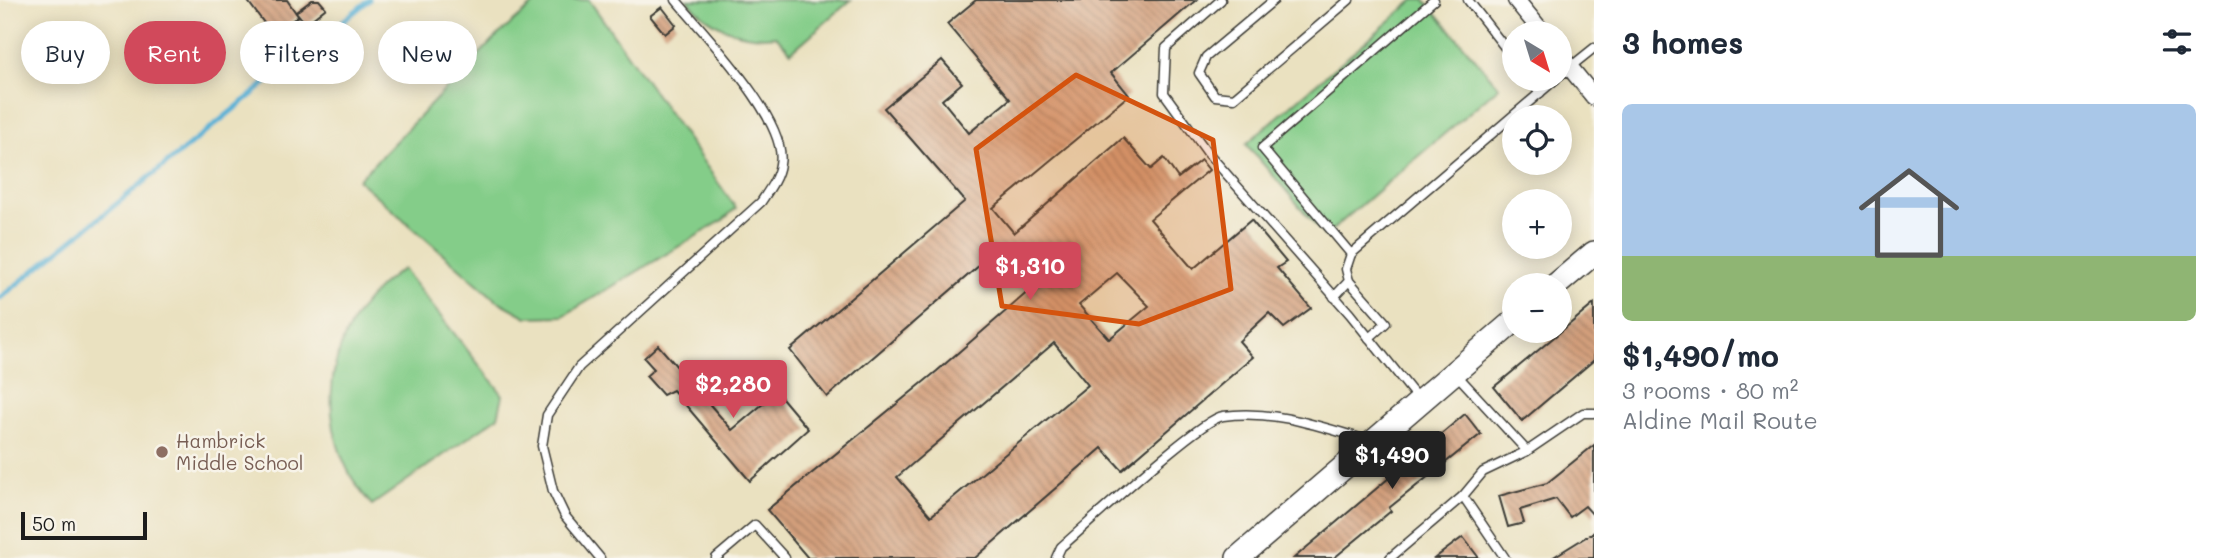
<!DOCTYPE html>
<meta charset="utf-8">
<style>
body{margin:0;font-family:Mali,sans-serif;background:#f2f2f3;color:#1f2937;height:100vh;display:flex;flex-direction:column;font-size:26px;white-space:nowrap}
*{box-sizing:border-box;margin:0}
p{font-size:23px;color:#747a83}
.icon{flex:none;width:38px;height:38px;fill:none;stroke:currentColor;stroke-width:2;stroke-linecap:round;stroke-linejoin:round}
.map{position:relative;flex:1;overflow:hidden}
.drawer{display:flex;flex-direction:column;background:#fff;width:630px}
.drawer>*{flex:none}
.guide{position:absolute;left:21px;top:21px;width:665px;height:63px;display:flex;gap:14px}
.needle{width:46px;rotate:142deg}
.controls{position:absolute;left:1502px;top:21px;display:grid;gap:14px}
.controls a{display:grid;place-items:center;width:70px;height:70px;border-radius:50%;background:#fff;box-shadow:0 4px 18px #0003;font-size:35px}
.scale{position:absolute;left:21px;bottom:18px;width:126px;box-sizing:border-box;padding-left:7px;border:4px solid #1c1c1c;border-top:0;font-size:19px;line-height:24px;white-space:nowrap;color:#1c1c1c;-webkit-text-stroke:5px #f7f3e8;paint-order:stroke}
.price{position:absolute;translate:-50% -60px;padding:0 16px;border-radius:7px;background:#d1495b;color:#fff;font-size:23px;line-height:46px;filter:drop-shadow(0 2px 4px #0008)}
.price::after{content:'';position:absolute;left:50%;top:42px;width:21px;height:16px;margin-left:-10px;background:inherit;clip-path:polygon(0 0,100% 0,50% 100%)}
.price.active{background:#222;color:#fff}
ul{padding:0;list-style:none}
li{display:grid;align-content:center;gap:14px;height:371px;padding:0 28px}
li span{display:grid;place-items:center;height:217px;border-radius:10px;color:#555}
li>.icon{margin-inline-start:auto}
span .icon{width:126px;height:126px;fill:#fffc;stroke-width:1}
li b{font-size:30px}
h2{display:flex;justify-content:space-between;align-items:center;height:84px;padding:0 28px;font-size:30px}
.pill{padding:0 24px;border-radius:32px;background:#fff;box-shadow:0 4px 18px #0003;font-size:24px;line-height:63px}
.pill.active{background:#d1495b;color:#fff}
main{display:flex;flex:1;min-height:0}
.map>svg:first-child{display:block}
.grass{fill:#84cd89;stroke:#507452;stroke-width:2}
.lines{fill:none;stroke-linecap:round;stroke-linejoin:round}
.stream{stroke:#59b1d6;stroke-width:5}
.building{fill:url(#building-back-hatch);fill-rule:evenodd}
.service-casing{stroke:#3b3a35;stroke-width:11}
.minor-casing{stroke:#3b3a35;stroke-width:19}
.secondary-casing{stroke:#3b3a35;stroke-width:26}
.service{stroke:#fff;stroke-width:8}
.minor{stroke:#fff;stroke-width:16}
.secondary{stroke:#fff;stroke-width:23}
.marked{fill:#d4530e;fill-opacity:0.2;stroke:#d4530e;stroke-width:5;stroke-linejoin:round}
.education-dot{fill:#8d6e63;stroke:#f7f3e8;stroke-width:2.5}
.labels{text-anchor:middle;stroke-width:5;stroke-linejoin:round;paint-order:stroke}
.education-label{font-size:19px;fill:#785e54;stroke:#f7f3e8;text-anchor:start}
</style>
<main>
<div class="map">
<svg width="1594" height="558" viewBox="0 0 1594 558">
<defs>
<pattern id="building-back-hatch" width="6" height="6" patternUnits="userSpaceOnUse" patternTransform="scale(1.75)"><rect width="6" height="6" fill="#d39f7c"/><path d="M-1 5l2 2M0 0l6 6M5-1l2 2" fill="none" stroke="#aa8165"/></pattern>
</defs>
<rect width="100%" height="100%" fill="#f7f3e8"/>
<filter id="ink" filterUnits="userSpaceOnUse"><feTurbulence type="fractalNoise" baseFrequency=".0143" numOctaves="2"/><feDisplacementMap in="SourceGraphic" scale="14" xChannelSelector="R" yChannelSelector="G"/><feConvolveMatrix kernelMatrix="1 2 1 2 8 2 1 2 1" color-interpolation-filters="sRGB"/></filter>
<filter id="wash" filterUnits="userSpaceOnUse"><feTurbulence type="fractalNoise" baseFrequency=".00686" numOctaves="4" result="noise"/><feDisplacementMap in="SourceGraphic" scale="28" xChannelSelector="R" yChannelSelector="G"/><feGaussianBlur stdDeviation="1.57" result="paint"/><feColorMatrix in="noise" values="0 0 0 0 0 0 0 0 0 0 0 0 0 0 0 0 0 1.4 0 .05"/><feComposite in="paint" operator="in"/></filter>
<g filter="url(#wash)">
<rect width="100%" height="100%" fill="#eae1c0"/>
<!-- grass -->
<g class="grass">
<path d="M539,0H589L736,208L723,220L563,316L527,317L496,300L358,180L498,35Z"/>
<path d="M687,0H851L791,52L776,36C741,40 709,26 687,0Z"/>
<path d="M1414,0H1425L1499,87L1325,236L1246,144Z"/>
<path d="M403,269L503,395L498,417L372,505C307,434 322,321 403,269Z"/>
</g>
<g class="lines">
<!-- stream -->
<path class="stream" d="M0,298L369,0"/>
</g>
<g id="blocks">
<!-- building -->
<g class="building">
<path d="M247,0H287L298,16L273,35Z"/>
<path d="M312,0H319L326,8L306,24L296,12Z"/>
<path d="M976,0H1196L1111,73L1129,95L993,208L1014,233L1123,138L1151,169L1164,158L1178,178L1201,160L1209,170L1150,219L1193,269L1251,220L1286,262L1277,268L1311,308L1284,328L1269,313L1239,341L1253,357L1122,470L1102,448L975,558H808L767,510L937,371L1030,290L995,252L827,397L790,350L965,201L884,108L942,60L962,83L942,100L969,133L1010,99L947,24ZM1117,273L1149,306L1109,339L1079,305ZM1054,343L1088,385L931,516L897,477Z"/>
<path d="M662,7L676,25L665,34L650,16Z"/>
<path d="M1594,304V360L1522,421L1494,387Z"/>
<path d="M658,345L732,430L777,392L808,429L750,481L673,390L663,395L646,376L654,369L644,358Z"/>
<path d="M1465,414L1481,434L1389,508L1391,511L1334,558H1294Z"/>
<path d="M1594,445V516L1585,506L1570,517L1556,499L1520,510L1524,523L1508,527L1499,496L1547,483Z"/>
<path d="M1594,532V558H1552Z"/>
<path d="M1463,537L1479,558H1435Z"/>
</g>
</g>
</g>
<g filter="url(#ink)">
<use href="#blocks" fill-opacity="0" stroke="#3b3a35" stroke-width="2"/>
<g class="lines">
<defs>
<g id="service">
<path d="M1221,0L1166,48L1164,93L1207,152L1350,314L1418,399"/>
<path d="M1274,0L1206,57L1199,73L1215,96L1234,98L1349,0"/>
<path d="M1434,0L1262,148L1351,254L1556,79"/>
<path d="M1468,0L1514,59"/>
<path d="M1559,76L1594,48"/>
<path d="M1529,79L1540,93"/>
<path d="M1349,281L1386,323L1369,338"/>
<path d="M1334,297L1349,281L1346,269L1351,254"/>
<path d="M1456,374L1527,451L1583,413H1594"/>
<path d="M600,558L565,516L553,491L542,446L547,415L579,367L761,202C769,190 778,178 780,164C789,121 704,34 676,0"/>
<path d="M716,558L755,525L785,558"/>
<path d="M1056,558L1061,547C1086,526 1200,419 1223,416C1274,409 1322,427 1370,441"/>
<path d="M1390,558L1463,496"/>
<path d="M1505,558L1463,496L1483,472L1527,451"/>
</g>
<g id="minor">
<path d="M1516,0L1543,33"/>
<path d="M1559,54L1594,97"/>
</g>
<g id="secondary">
<path d="M1556,285L1594,253"/>
<path d="M1238,558L1514,321"/>
</g>
</defs>
<!-- service casing -->
<use href="#service" class="service-casing"/>
<!-- minor casing -->
<use href="#minor" class="minor-casing"/>
<!-- secondary casing -->
<use href="#secondary" class="secondary-casing"/>
<!-- service -->
<use href="#service" class="service"/>
<!-- minor -->
<use href="#minor" class="minor"/>
<!-- secondary -->
<use href="#secondary" class="secondary"/>
</g>
</g>
<!-- marked area -->
<path class="marked" d="M1076,75L1213,140L1231,289L1139,324L1002,306L976,149Z"/>
<!-- markers -->
<circle class="education-dot" cx="162" cy="452" r="7"/>
<g class="labels">
<!-- education labels -->
<g class="education-label">
<text x="176" y="448">Hambrick<tspan x="176" dy="22">Middle School</tspan></text>
</g>
</g>
</svg>
<div class="controls">
<a><svg class="needle" viewBox="-14 -14 28 28"><path d="M0-13l5 13h-10z" fill="#e53935"/><path d="M0 13l5-13h-10z" fill="#747a83"/></svg></a>
<a><svg class="icon" aria-label="locate" viewBox="0 0 24 24"><circle cx="12" cy="12" r="6"/><path d="M12 2v4M12 18v4M2 12h4M18 12h4"/></svg></a>
<a>+</a>
<a>−</a>
</div>
<div class="scale">50 m</div>
<b class="price" style="left:1030px;top:302px">$1,310</b>
<b class="price" style="left:733px;top:420px">$2,280</b>
<b class="price active" style="left:1392px;top:491px">$1,490</b>
<div class="guide">
<a class="pill">Buy</a>
<a class="pill active">Rent</a>
<a class="pill">Filters</a>
<a class="pill">New</a>
</div>
</div>
<section class="drawer">
<h2>3 homes<svg class="icon" aria-label="filters" viewBox="0 0 24 24"><path d="M4 7h16M4 17h16"/><circle cx="9" cy="7" r="2"/><circle cx="15" cy="17" r="2"/></svg></h2>
<ul>
<li><span style="background:linear-gradient(#a9c7e8 70%,#8fb573 0)"><svg class="icon" aria-label="home" viewBox="0 0 24 24"><path d="M3 11l9-7 9 7M6 9v11h12V9"/></svg></span><div><b>$1,490/mo</b><p>3 rooms · 80 m²</p><p>Aldine Mail Route</p></div></li>
</ul>
</section>
</main>
